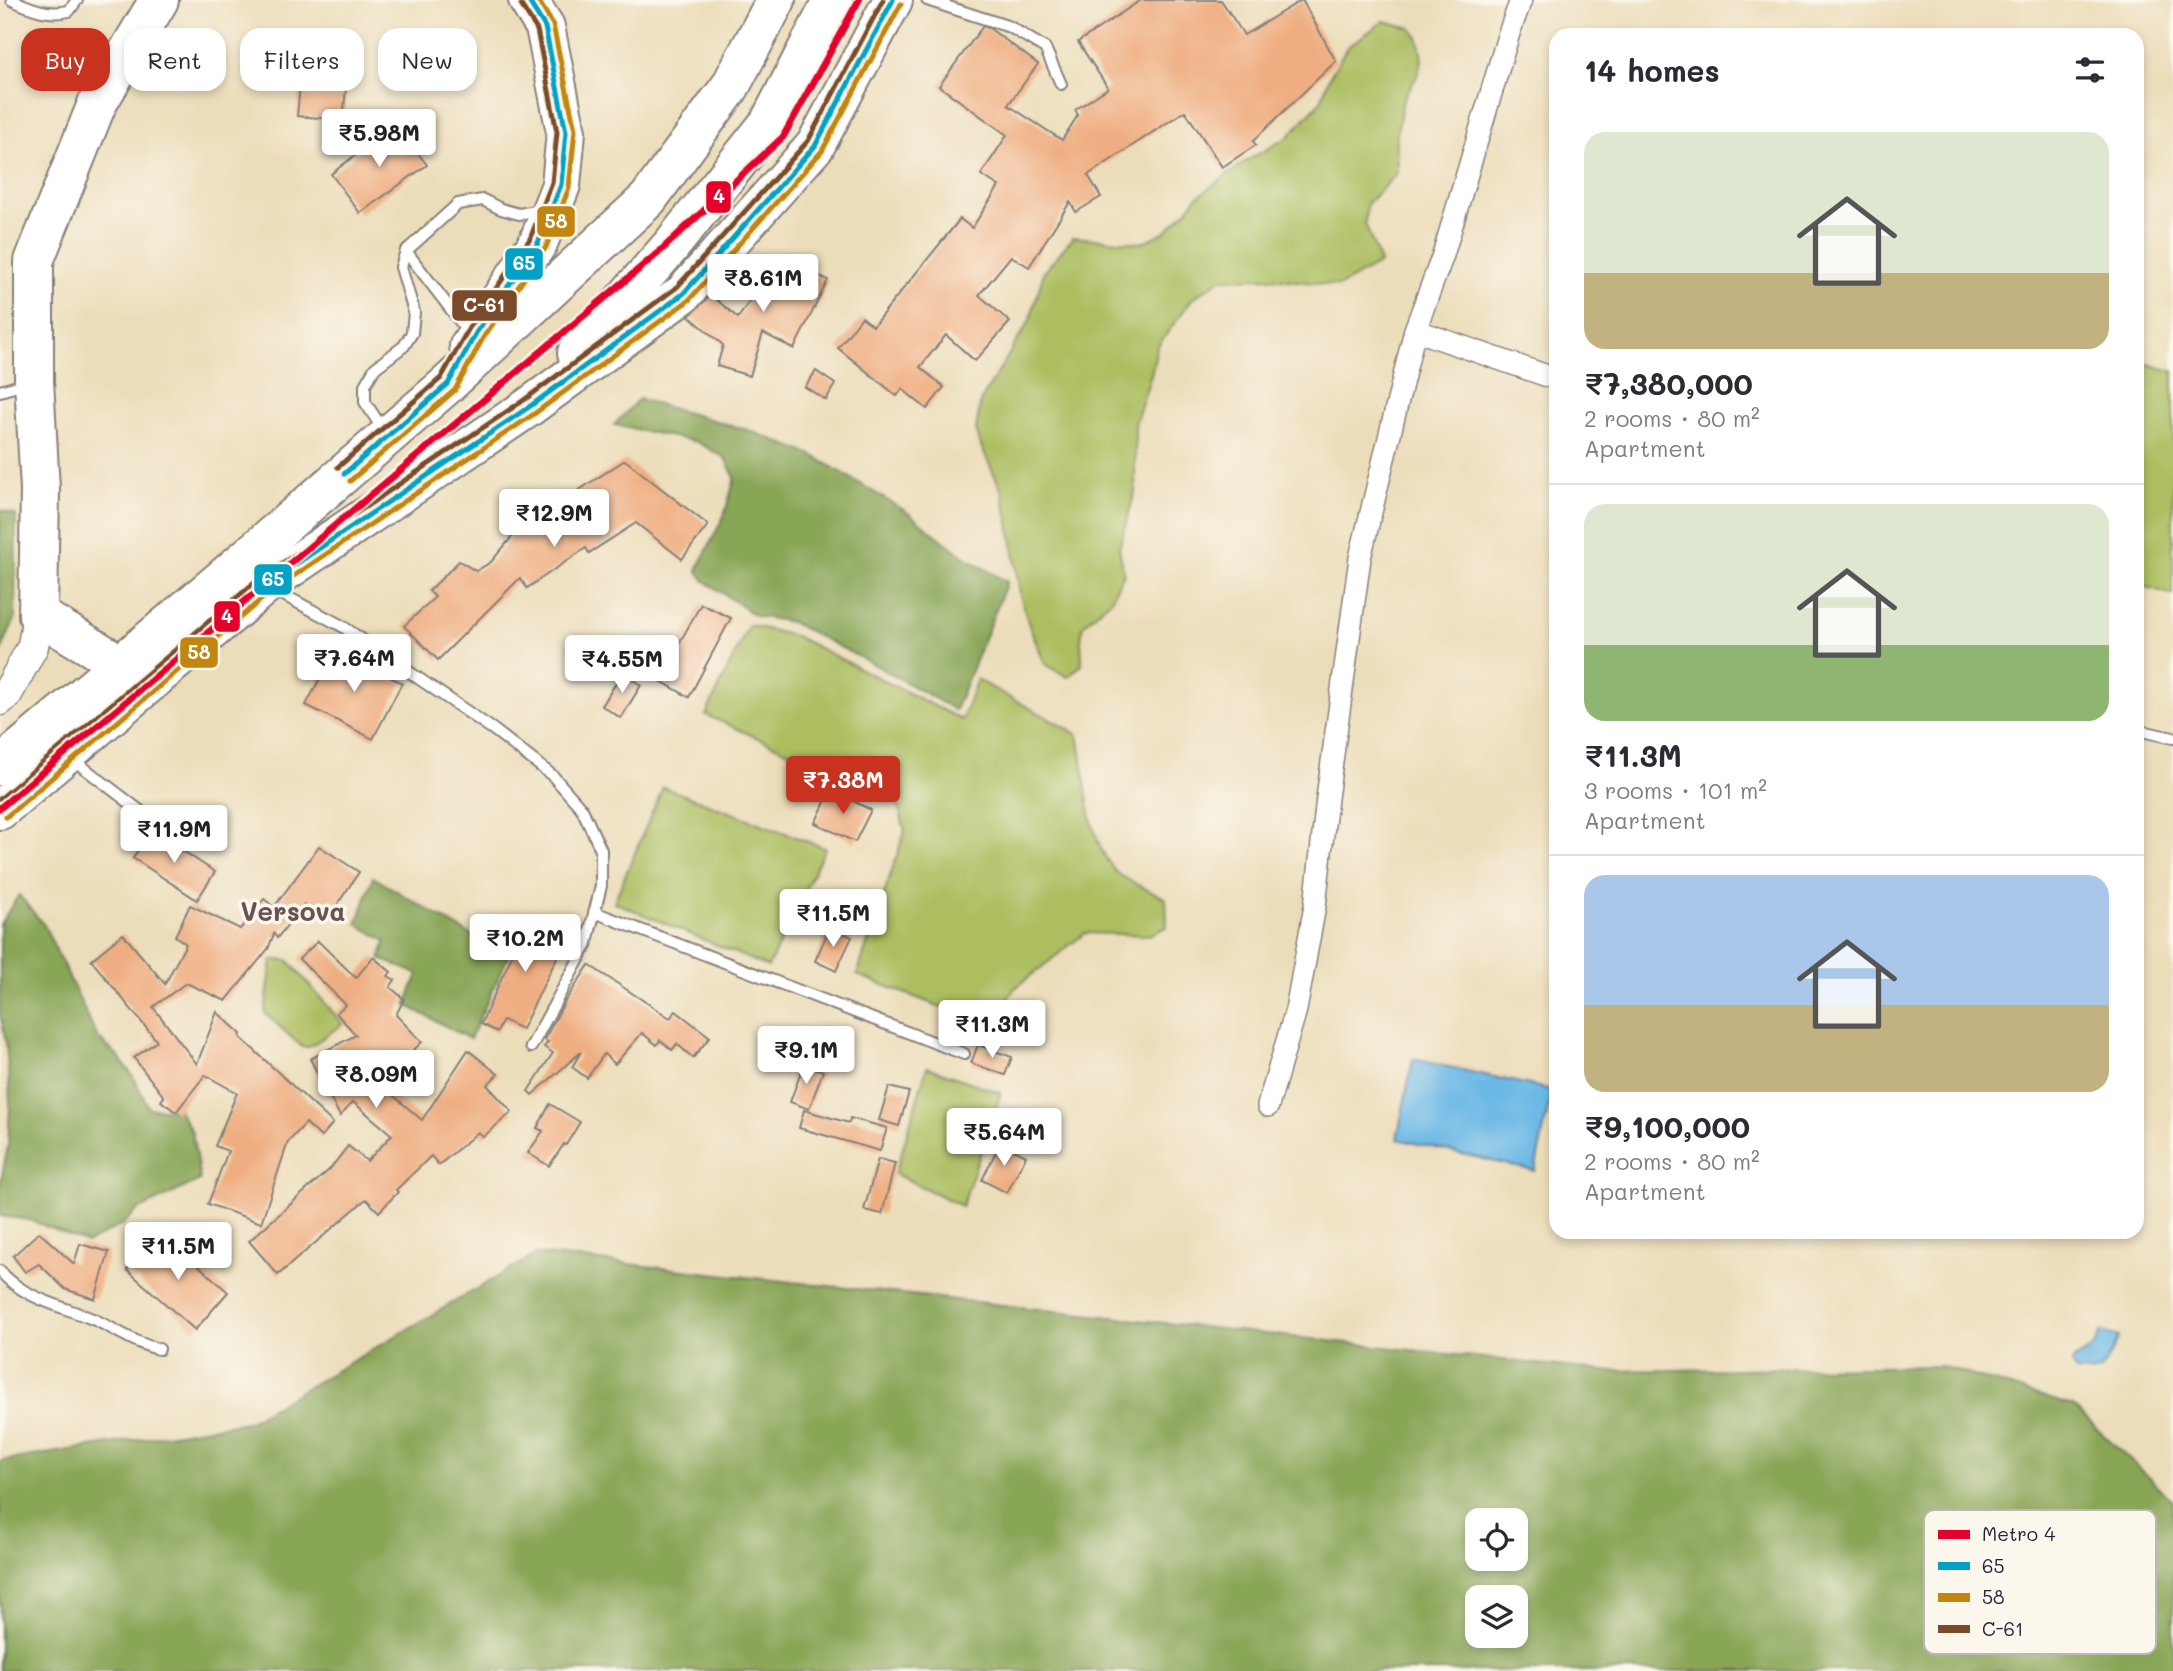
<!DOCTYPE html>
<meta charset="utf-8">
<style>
body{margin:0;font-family:Mali,sans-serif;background:#f2f2f3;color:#2b2b33;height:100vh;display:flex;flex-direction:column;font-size:26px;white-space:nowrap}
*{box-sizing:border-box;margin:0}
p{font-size:23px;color:#7c7c81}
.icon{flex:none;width:38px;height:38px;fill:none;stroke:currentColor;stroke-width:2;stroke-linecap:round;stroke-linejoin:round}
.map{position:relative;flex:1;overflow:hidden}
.details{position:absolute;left:1549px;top:28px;width:595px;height:1211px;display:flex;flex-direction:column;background:#fff;border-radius:21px;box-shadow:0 4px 10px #0003}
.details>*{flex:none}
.guide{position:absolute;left:21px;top:28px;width:665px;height:63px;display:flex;gap:14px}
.buttons{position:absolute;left:1465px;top:1508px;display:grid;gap:14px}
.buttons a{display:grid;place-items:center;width:63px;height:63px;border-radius:14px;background:#fff;box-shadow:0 4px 10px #0003;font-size:35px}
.price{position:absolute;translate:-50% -60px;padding:0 16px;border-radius:7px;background:#fff;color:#222;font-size:23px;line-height:46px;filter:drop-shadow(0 2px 4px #0008)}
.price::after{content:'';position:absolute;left:50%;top:42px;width:21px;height:16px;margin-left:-10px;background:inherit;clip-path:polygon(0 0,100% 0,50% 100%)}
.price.current{background:#c8321e;color:#fff}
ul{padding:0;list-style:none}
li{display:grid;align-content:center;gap:14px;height:371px;padding:0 35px}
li+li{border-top:2px solid #e1e1e2}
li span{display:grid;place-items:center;height:217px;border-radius:21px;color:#555}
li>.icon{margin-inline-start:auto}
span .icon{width:126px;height:126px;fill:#fffc;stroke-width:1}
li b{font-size:30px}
h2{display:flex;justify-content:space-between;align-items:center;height:84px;padding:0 35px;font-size:30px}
.chip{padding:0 24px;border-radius:21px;background:#fff;box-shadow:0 4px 10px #0003;font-size:24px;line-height:63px}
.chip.current{background:#c8321e;color:#fff}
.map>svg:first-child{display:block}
.green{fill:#acbe61;stroke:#67704e;stroke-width:2}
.forest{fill:#89a557;stroke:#566449;stroke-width:2;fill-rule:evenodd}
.water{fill:#6db9e6;stroke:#486e90;stroke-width:2}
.building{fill:#efae81}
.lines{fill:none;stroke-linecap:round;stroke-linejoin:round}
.lane-casing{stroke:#87807a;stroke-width:14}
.street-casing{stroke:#87807a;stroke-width:24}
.secondary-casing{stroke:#87807a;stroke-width:33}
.highway-casing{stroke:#87807a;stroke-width:42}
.lane{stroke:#fff;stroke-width:10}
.street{stroke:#fff;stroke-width:21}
.secondary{stroke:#fff;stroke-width:30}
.highway{stroke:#fff;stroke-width:38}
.bus-1-casing{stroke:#fbf7ec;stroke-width:10}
.bus-2-casing{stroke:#fbf7ec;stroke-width:10}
.bus-3-casing{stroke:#fbf7ec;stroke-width:10}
.bus-1{stroke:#02a2c7;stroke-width:5}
.bus-2{stroke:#c2850f;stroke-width:5}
.bus-3{stroke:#7a4b2a;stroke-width:5}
.metro-1-casing{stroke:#fbf7ec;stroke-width:12}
.metro-1{stroke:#e4002b;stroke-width:7}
.labels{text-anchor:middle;stroke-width:7;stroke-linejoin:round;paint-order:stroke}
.quarter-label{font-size:26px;font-weight:bold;fill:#6a5354;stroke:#fbf7ec}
.key{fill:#fbf7ec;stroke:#bab7b7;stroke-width:2}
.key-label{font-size:19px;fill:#22223b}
.line-badge{stroke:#fbf7ec;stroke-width:2.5}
.badge-label{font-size:19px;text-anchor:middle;font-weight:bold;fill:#fff}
</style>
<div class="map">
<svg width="2173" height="1671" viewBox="0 0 2173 1671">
<rect width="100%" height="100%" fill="#fbf7ec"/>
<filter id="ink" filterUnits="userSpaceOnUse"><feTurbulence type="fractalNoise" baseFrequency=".0143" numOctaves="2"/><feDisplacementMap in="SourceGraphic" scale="14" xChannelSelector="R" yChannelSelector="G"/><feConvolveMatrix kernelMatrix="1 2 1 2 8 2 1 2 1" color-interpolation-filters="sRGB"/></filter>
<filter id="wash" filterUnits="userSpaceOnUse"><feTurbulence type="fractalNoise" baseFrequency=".00686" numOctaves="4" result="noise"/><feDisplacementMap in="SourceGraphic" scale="28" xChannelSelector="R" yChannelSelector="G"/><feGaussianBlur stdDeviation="1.57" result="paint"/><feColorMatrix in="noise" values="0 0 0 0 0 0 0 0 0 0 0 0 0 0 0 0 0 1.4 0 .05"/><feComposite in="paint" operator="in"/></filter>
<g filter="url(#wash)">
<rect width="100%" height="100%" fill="#ecddba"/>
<!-- green -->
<g class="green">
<path d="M1384,21L1411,28L1418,37L1422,61L1416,78L1403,99L1396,138L1397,173L1367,204L1365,223L1380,263L1340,286L1271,278L1221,279L1193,298L1157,347L1151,375L1135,424V492L1119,548L1124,573L1111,600L1083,625L1081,640L1082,664L1068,677L1045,664L1029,625L1020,595L1012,538L1002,491L981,446L976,429L981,400L1030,320L1044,272L1073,237L1142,243L1165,232L1186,211L1197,197L1246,161L1288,137L1321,101L1329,78L1347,47Z"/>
<path d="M2137,361L2173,371V595L2137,584Z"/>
<path d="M749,625L795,636L962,720L977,679C1010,699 1046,715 1078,735C1087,779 1085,834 1114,870C1120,878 1155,893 1166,899L1167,927L1149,935L1085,933L1014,989L994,1021L938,1006L857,975L905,831L898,805L821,766L706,715Z"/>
<path d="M663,787L825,848L768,967L614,902Z"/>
<path d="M272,960H288L343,1024L309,1047H302L265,1013Z"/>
<path d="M927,1067L1001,1093L962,1206L895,1174Z"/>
</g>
<!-- forest -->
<g class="forest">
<path d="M639,399L751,431L812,455L907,512L962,555L1007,582L955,710L875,665L791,622L756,616L705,581L697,570L724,516L735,478L725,458L697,442L614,425Z"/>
<path d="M0,510L16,515L15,619L0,653Z"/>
<path d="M373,877L508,957L470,1039L406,1005L418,974L380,959L386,941L357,924Z"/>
<path d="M19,895L44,925L98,1038L118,1056L134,1078L149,1108L179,1110L192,1132L200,1180L138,1210L123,1224L87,1243L30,1220L0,1216V1185L8,1146L10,1102L6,1043L0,1014V924Z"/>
<path d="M537,1254L1603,1371L1941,1366L2073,1406L2173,1501V1671H0V1461L247,1422ZM1477,1521H1516V1559H1477ZM1477,1598H1516V1636H1477Z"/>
</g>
<!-- water -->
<g class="water">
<path d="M1413,1059L1552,1090L1535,1171L1397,1139Z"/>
<path d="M2101,1332L2119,1337C2107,1361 2107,1377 2076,1372L2072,1362C2082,1347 2092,1360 2101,1332Z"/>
</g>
<g id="blocks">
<!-- building -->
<g class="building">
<path d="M1141,0H1221L1244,35L1302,0L1336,61L1253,141L1256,145L1222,167L1185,111L1088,175L1101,197L1076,212L1070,202L1029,267L1011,256L979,295L1010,322L975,361L946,335L920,367L944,387L927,409L902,389L897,396L838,348L862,317L873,326L960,219L972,228L999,186L981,175L1007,135L939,86L983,26L989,28L1038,64L1008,105L1062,140L1078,115L1075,110L1108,88L1078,42Z"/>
<path d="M303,53L349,58L343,120L297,116Z"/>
<path d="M396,124L427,165L360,213L331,174Z"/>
<path d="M778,254L828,280L794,349L763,333L750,376L717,366L723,345L689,316L711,295L738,318L758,289L750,284L762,267H770Z"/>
<path d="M816,371L835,384L826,400L805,387Z"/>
<path d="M625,460L708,525L682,559L636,523L589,553L586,548L527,588L520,578L438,660L404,626L435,597L429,591L459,561L476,571L491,562L537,507L544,513Z"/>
<path d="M701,604L731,618L689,697L659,680Z"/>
<path d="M335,649L402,683L373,739L306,705Z"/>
<path d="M622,673L641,685L621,718L602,706Z"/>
<path d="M831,790L871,810L855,842L815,823Z"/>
<path d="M151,830L215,872L197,900L133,858Z"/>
<path d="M319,846L359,872L327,920L304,904L277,938L274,934L268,949L226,1001L186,983L153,1007L197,1064L217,1012L241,1034L240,1037L333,1123L321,1137L306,1123L288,1142L261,1223L208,1204L228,1151L215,1146L237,1093L205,1075L176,1112L161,1101L164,1097L134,1058L157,1041L91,960L123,934L165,984L186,944L175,936L190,905L240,929L264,899L274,907Z"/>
<path d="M530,915L569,933L522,1029L503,1020L497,1032L481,1024Z"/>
<path d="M830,927L852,937L836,971L815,961Z"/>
<path d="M318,941L356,978L373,957L391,972L388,976L395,980L390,987L404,999L396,1015L422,1042L386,1076L387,1077L381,1085L422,1120L468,1050L498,1074L487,1085L512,1112L483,1137L478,1132L439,1165L431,1156L396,1190L398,1192L379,1212L366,1199L278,1275L249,1241L330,1169L348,1146L367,1161L392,1135L353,1102L340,1116L310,1059L356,1035L336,1013L346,1005L299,959Z"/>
<path d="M589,965L670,1018L676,1011L710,1037L693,1058L677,1044L672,1050L660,1040L657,1045L642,1033L615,1064L604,1054L587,1078L572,1067L581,1052L532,1095L528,1091L553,1053L544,1047L548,1042L544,1040L564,1003Z"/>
<path d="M978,1045L1012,1057L1005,1075L971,1063Z"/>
<path d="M804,1064L823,1071L809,1109L790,1102Z"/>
<path d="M889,1087L909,1092L899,1126L879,1120Z"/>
<path d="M550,1104L580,1122L566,1145L564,1144L549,1166L528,1153L543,1131L537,1128Z"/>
<path d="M804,1110L849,1123L850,1118L887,1128L880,1151L799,1128Z"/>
<path d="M1000,1143L1026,1156L1007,1193L982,1180Z"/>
<path d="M878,1159L895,1163L882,1214L864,1210Z"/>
<path d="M39,1232L74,1264L80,1244L109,1252L95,1299L65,1289L39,1264L25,1272L13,1256Z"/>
<path d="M154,1239L164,1248L171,1241L228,1292L195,1330L127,1270Z"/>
</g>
</g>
</g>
<g filter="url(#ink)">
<use href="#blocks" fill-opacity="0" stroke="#87807a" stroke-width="2"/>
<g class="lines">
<defs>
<g id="lane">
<path d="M12,0C31,8 47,16 69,11L77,0"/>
<path d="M927,0L1010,27L1045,48L1061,84"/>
<path d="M469,333L406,251L458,204L483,200L501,209L519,214L542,210"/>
<path d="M0,391L28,383"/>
<path d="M384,431L365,402V385L375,368L404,346L412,333L414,312L401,267L406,251"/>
<path d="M274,590L342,626L494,730L553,776L582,809L601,850V886L586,946L531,1047"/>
<path d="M2137,730L2173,738"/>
<path d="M71,758L181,842"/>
<path d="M594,912L964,1054"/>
<path d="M0,1271C24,1299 62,1306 95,1320C117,1330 136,1344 159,1349"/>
</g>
<g id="street">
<path d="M1415,330L1556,379"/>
<path d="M1268,1106L1296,1010L1315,906L1327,798L1360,558L1415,330L1443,255L1509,33L1521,0"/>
</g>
<path id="secondary" d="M0,700L7,694L33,646L38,615"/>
<g id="highway">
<path d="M469,346L538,243L561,185L566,132L545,27L528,0"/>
<path d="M577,353L670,247L769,123L833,0"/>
<path d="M120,664L38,615L40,489L34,381V261L97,104L159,0"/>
<path d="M0,766L223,578L448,384L648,199L730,87L776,0"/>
<path d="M0,810L265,585L529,407L683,294L815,146L893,0"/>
</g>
</defs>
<!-- lane casing -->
<use href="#lane" class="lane-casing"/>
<!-- street casing -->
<use href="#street" class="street-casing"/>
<!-- secondary casing -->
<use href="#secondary" class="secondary-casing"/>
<!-- highway casing -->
<use href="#highway" class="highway-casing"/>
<!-- lane -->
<use href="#lane" class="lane"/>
<!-- street -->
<use href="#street" class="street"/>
<!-- secondary -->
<use href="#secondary" class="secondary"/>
<!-- highway -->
<use href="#highway" class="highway"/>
<defs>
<g id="bus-1">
<path d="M344,474L448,384L476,333L538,243L561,185L566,132L545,27L528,0"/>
<path d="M0,810L265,585L529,407L683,294L815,146L893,0"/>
</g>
<g id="bus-2">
<path d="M350,481L455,390L483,338L546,247L569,188L575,130L553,25L538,0"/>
<path d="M6,817L270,592L534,414L689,300L822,151L901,4"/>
</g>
<g id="bus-3">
<path d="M338,467L441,378L469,328L530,239L552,183L557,132L537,30L521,5"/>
<path d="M0,799L260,578L524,400L677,287L808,141L883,0"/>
</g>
</defs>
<!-- bus-1 casing -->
<use href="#bus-1" class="bus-1-casing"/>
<!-- bus-2 casing -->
<use href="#bus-2" class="bus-2-casing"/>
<!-- bus-3 casing -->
<use href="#bus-3" class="bus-3-casing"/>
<!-- bus-1 -->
<use href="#bus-1" class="bus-1"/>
<!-- bus-2 -->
<use href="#bus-2" class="bus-2"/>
<!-- bus-3 -->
<use href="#bus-3" class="bus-3"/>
<defs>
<path id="metro-1" d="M0,808L658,253L783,137L859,0"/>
</defs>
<!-- metro-1 casing -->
<use href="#metro-1" class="metro-1-casing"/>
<!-- metro-1 -->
<use href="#metro-1" class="metro-1"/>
</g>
</g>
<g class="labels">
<!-- quarter labels -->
<g class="quarter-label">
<text x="293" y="921">Versova</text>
</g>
</g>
<!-- legend -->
<rect x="1924" y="1510" width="232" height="144" rx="10" class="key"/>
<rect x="1938" y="1530" width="32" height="9" fill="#e4002b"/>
<rect x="1938" y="1562" width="32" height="8" fill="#02a2c7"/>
<rect x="1938" y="1593" width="32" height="9" fill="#c2850f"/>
<rect x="1938" y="1625" width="32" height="8" fill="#7a4b2a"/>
<g class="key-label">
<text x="1982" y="1541">Metro 4</text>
<text x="1982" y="1573">65</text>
<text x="1982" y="1604">58</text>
<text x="1982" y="1636">C-61</text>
</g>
<g class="line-badge">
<rect x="705" y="180" width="27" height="34" rx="7" fill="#e4002b"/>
<rect x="536" y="205" width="40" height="33" rx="7" fill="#c2850f"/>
<rect x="504" y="247" width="40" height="34" rx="7" fill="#02a2c7"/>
<rect x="451" y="289" width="67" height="33" rx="7" fill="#7a4b2a"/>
<rect x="253" y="563" width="40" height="33" rx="7" fill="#02a2c7"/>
<rect x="213" y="600" width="28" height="33" rx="7" fill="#e4002b"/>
<rect x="179" y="636" width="40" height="33" rx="7" fill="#c2850f"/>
</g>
<g class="badge-label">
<text x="719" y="203">4</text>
<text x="556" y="228">58</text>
<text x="524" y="270">65</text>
<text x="484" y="312">C-61</text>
<text x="273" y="586">65</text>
<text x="227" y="623">4</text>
<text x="199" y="659">58</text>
</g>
</svg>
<div class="buttons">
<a><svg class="icon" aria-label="locate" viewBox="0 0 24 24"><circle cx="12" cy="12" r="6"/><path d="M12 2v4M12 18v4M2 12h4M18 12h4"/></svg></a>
<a><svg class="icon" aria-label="layers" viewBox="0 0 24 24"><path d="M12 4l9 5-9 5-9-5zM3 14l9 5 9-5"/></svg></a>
</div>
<b class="price" style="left:379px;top:169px">₹5.98M</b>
<b class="price" style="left:763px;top:314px">₹8.61M</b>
<b class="price" style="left:554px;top:549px">₹12.9M</b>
<b class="price" style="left:354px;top:694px">₹7.64M</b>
<b class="price" style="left:622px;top:695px">₹4.55M</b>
<b class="price current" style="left:843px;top:816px">₹7.38M</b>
<b class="price" style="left:174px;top:865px">₹11.9M</b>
<b class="price" style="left:833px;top:949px">₹11.5M</b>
<b class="price" style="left:525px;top:974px">₹10.2M</b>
<b class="price" style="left:992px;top:1060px">₹11.3M</b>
<b class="price" style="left:806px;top:1086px">₹9.1M</b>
<b class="price" style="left:376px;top:1110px">₹8.09M</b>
<b class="price" style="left:1004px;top:1168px">₹5.64M</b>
<b class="price" style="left:178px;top:1282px">₹11.5M</b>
<div class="guide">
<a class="chip current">Buy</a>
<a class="chip">Rent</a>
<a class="chip">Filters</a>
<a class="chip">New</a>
</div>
<section class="details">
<h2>14 homes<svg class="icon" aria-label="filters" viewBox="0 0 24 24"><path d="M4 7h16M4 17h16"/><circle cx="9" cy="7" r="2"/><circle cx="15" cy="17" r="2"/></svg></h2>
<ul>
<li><span style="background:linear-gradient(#dfe7d0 65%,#c2b280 0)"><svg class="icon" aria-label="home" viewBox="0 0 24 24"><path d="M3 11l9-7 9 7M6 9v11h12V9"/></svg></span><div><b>₹7,380,000</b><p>2 rooms · 80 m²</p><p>Apartment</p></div></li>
<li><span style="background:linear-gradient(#dfe7d0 65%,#8fb573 0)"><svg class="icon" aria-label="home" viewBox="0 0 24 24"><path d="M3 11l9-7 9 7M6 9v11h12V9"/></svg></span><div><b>₹11.3M</b><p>3 rooms · 101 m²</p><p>Apartment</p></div></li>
<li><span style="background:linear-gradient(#a9c7e8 60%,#c2b280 0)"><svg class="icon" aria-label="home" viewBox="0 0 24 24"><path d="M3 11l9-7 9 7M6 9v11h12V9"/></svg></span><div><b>₹9,100,000</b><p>2 rooms · 80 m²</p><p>Apartment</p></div></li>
</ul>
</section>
</div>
